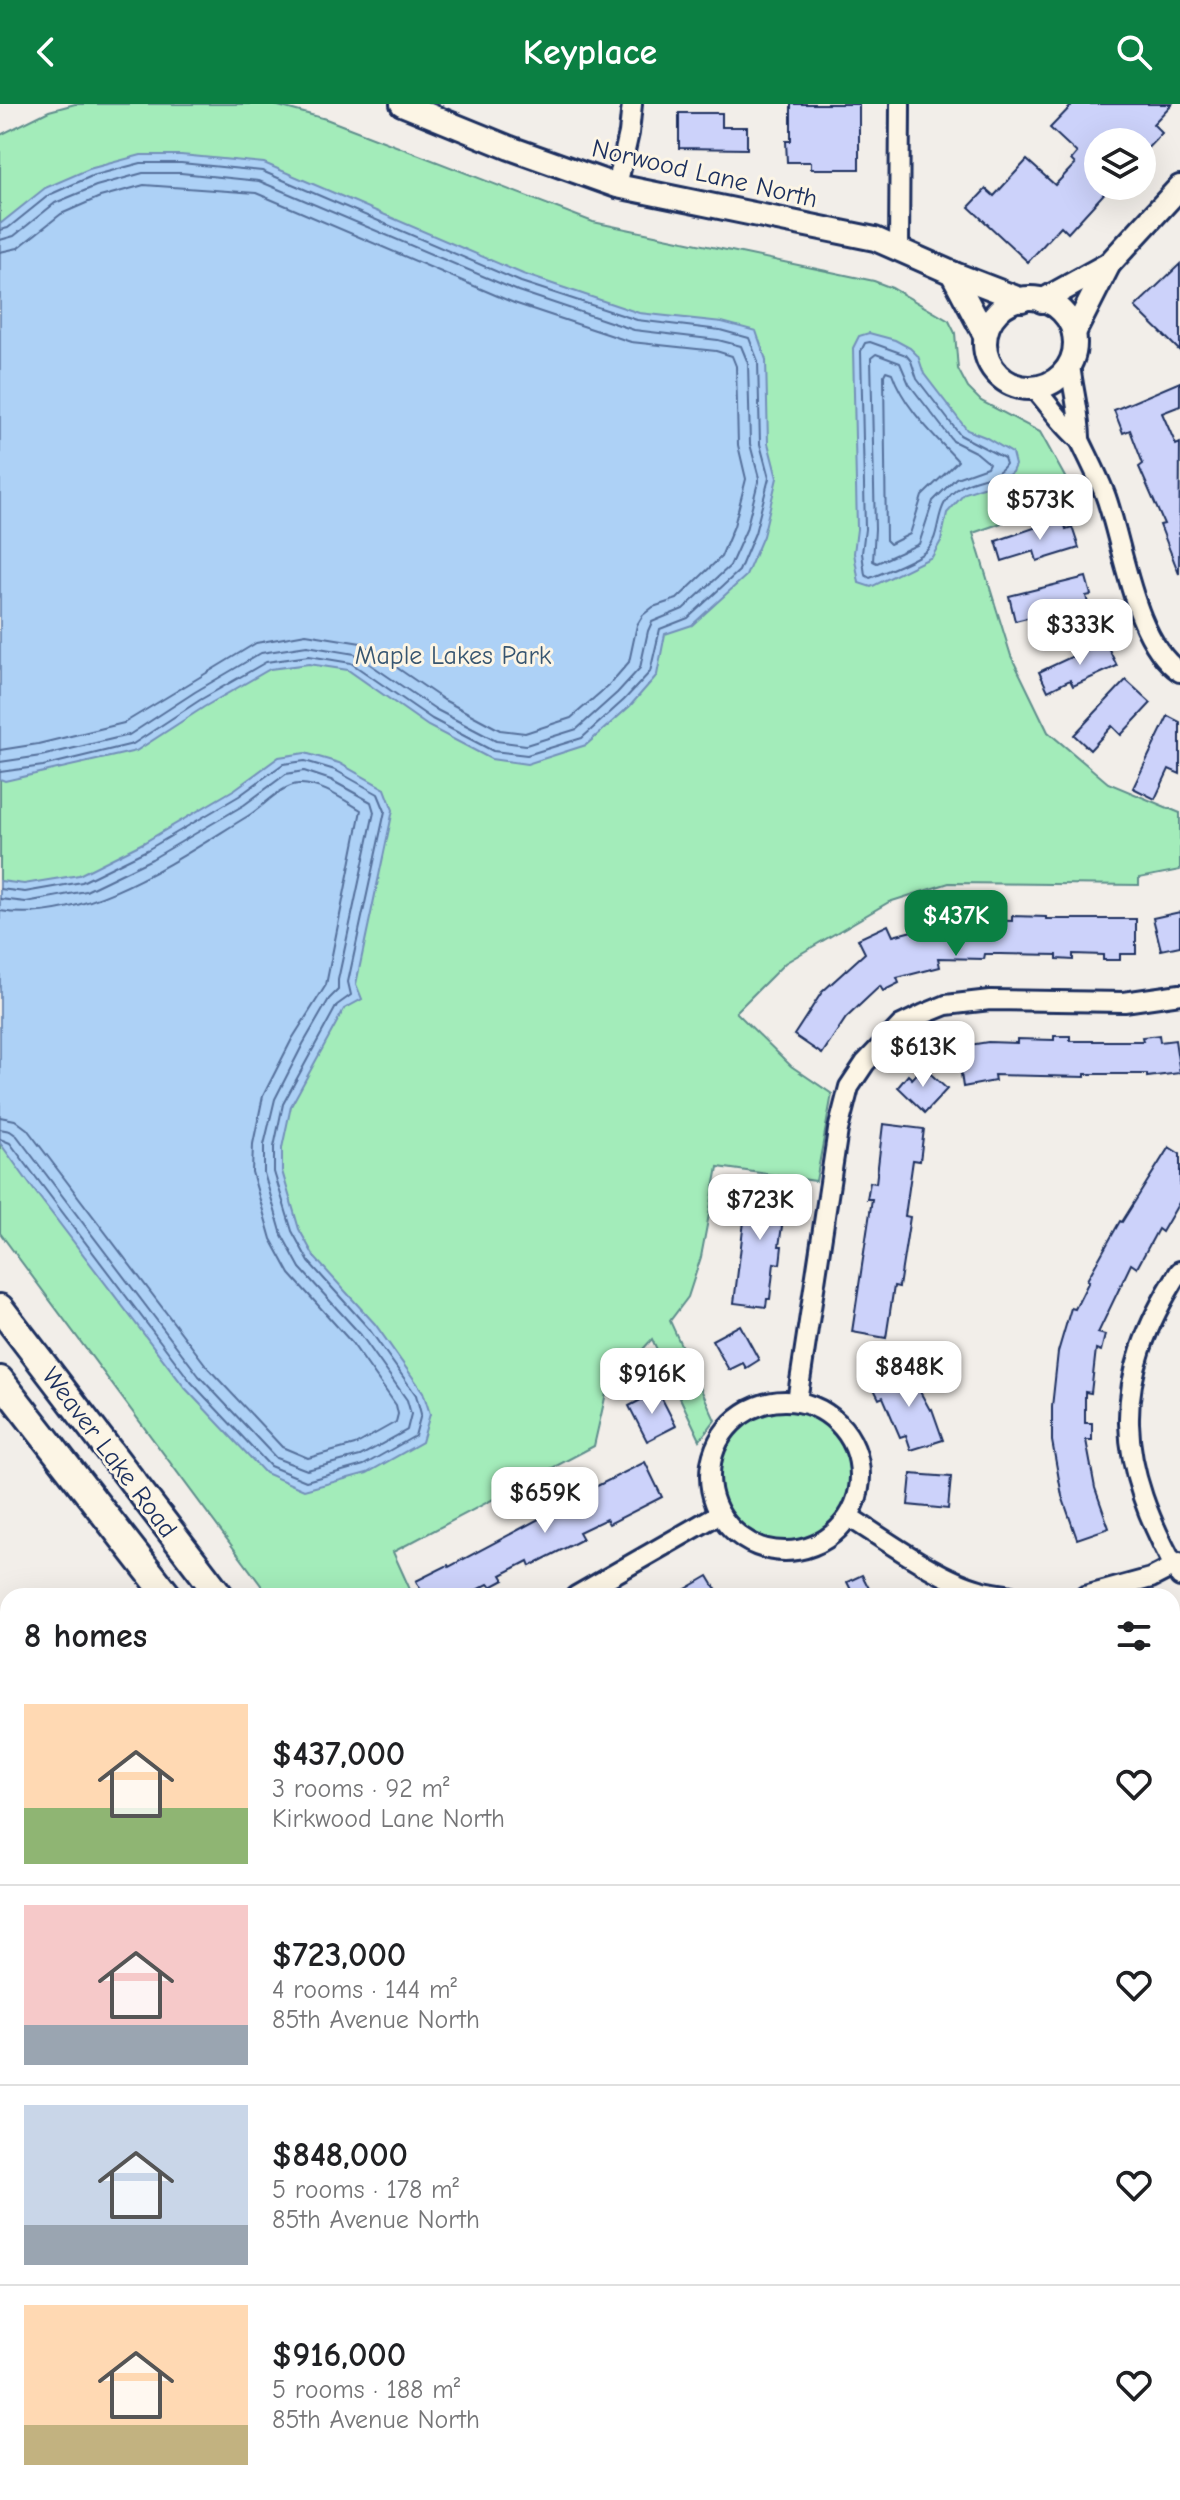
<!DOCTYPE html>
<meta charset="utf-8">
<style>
body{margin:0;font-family:"Comic Neue",sans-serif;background:#f2f2f2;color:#202124;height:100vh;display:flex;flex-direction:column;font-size:30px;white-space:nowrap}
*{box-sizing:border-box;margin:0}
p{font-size:26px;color:#757577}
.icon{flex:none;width:44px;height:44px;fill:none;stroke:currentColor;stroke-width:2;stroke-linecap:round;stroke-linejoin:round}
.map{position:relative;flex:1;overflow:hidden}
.details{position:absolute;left:0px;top:1484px;width:1180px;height:912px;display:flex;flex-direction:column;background:#fff;border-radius:24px 24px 0 0;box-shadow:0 8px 32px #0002}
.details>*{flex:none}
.fabs{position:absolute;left:1084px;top:24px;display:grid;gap:16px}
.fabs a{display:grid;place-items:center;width:72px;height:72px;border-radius:50%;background:#fff;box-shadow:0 8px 32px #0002;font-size:40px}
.price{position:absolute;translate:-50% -68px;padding:0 18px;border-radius:16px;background:#fff;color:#222;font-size:26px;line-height:52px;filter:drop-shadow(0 2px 4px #0008)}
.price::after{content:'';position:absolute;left:50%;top:48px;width:24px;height:18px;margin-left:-12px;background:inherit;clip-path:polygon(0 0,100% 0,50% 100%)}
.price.on{background:#0b8043;color:#fff}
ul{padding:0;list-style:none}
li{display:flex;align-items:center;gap:24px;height:200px;padding:0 24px}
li+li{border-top:2px solid #e0e0e0}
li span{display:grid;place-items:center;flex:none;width:224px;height:160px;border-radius:0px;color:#555}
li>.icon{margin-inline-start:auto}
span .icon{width:96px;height:96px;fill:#fffc;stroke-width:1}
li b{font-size:34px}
h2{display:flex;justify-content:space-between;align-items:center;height:96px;padding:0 24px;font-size:34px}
header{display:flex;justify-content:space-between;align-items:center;height:104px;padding:0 24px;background:#0b8043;color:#fff;font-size:36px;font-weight:600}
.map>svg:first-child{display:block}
.green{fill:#a3ecba;stroke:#5f8e8c;stroke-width:2}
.water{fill:#add1f6;stroke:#7390b9;stroke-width:2}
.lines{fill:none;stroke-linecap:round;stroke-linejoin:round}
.shore{stroke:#55709b;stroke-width:2}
.building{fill:#ccd2fa;stroke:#1b2f5e;stroke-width:2}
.service-casing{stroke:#1b2f5e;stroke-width:15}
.minor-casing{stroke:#1b2f5e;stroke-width:24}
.tertiary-casing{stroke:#1b2f5e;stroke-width:28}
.secondary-casing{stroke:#1b2f5e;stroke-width:32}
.service{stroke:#fcf5e5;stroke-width:9}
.minor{stroke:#fcf5e5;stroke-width:18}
.tertiary{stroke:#fcf5e5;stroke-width:22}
.secondary{stroke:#fcf5e5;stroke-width:26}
.labels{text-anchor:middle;stroke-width:6;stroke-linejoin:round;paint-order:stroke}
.street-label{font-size:26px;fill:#1b2f5e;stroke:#fcf5e5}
.park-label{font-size:26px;fill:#365570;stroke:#fcf5e5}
</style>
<header><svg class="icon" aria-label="back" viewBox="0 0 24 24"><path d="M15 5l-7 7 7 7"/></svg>Keyplace<svg class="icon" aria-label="search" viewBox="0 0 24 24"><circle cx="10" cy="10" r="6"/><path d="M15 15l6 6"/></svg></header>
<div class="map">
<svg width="1180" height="2396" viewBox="0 0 1180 2396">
<rect width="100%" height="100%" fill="#f2eee9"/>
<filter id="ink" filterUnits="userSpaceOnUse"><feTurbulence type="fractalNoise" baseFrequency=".0125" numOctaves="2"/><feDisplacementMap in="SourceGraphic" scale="16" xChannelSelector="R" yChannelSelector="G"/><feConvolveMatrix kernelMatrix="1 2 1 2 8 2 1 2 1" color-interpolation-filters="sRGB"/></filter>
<g filter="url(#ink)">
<!-- green -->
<g class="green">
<path d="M75,0H271L326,15L593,118L874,177L892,184L949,217L955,229L958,265L968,284L981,297L1040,328L1076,393L973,429L1011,552L1048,628L1108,679L1180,709V766L1139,774V781L949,779L889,798L785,859L736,908L791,962L832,990L816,1077L718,1063L701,1153L688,1193L670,1217L715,1316L700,1336L652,1235L607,1285L594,1342L393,1448L413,1492H269L0,1129V31L49,7Z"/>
<circle cx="785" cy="1372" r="65"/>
</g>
<!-- water -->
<g class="water">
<path d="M141,51H181L264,59L523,170L639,209L722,218L756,227L766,256L768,339L777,374L763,432L746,472L692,521L665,530L657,571L630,602L586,641L527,660L491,655L428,622L348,566L309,560L270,565L204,603L136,647L5,677L0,675V120L45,84L89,65Z"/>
<path d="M869,229L895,236L910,244L918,252L924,270L967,326L985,333L1012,349L1015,361L1012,368L1001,377L965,389L947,409L941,437L932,453L871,483L859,479L854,449L857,425L853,244L859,232Z"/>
<path d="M305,649L339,659L385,685L393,706L356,880L362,895L344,905L291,1002L282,1044V1067L299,1125L315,1154L375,1220L423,1288L430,1310L422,1338L367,1369L304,1386L265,1369L185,1284L31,1082L0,1039V777L24,780L79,771L143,739L235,685L279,653Z"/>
</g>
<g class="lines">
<!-- shore -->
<g class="shore">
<path d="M0,126L8,124L49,91L92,72L141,59H181L262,67L521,178L637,216L720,226L749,234L758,257L760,340L769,374L755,429L739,467L688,514L660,525L650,568L624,596L582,634L527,651L493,647L432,615L351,559L309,552L266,558L200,596L133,640L43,662L0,668"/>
<path d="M0,136L14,132L55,99L96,82L143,69H181L259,77L518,187L634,226L718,236L741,242L748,259L750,340L759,374L746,426L730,462L683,505L652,518L648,527L640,564L617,589L577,625L526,641L496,637L437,606L355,550L307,542L261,549L195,588L129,631L41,652L0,658"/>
<path d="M0,148L18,144L61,110L100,93L144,81L256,89L514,199L631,238L716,247L732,252L736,262L738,341L746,375L734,422L721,453L677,495L653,503L643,511L637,521L629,558L609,581L571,614L525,629L500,626L444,596L361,539L306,530L256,539L124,619L38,640L0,646"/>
<path d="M870,238L906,251L911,257L917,275L960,331L1004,354L1006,360C996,375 977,373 962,382C931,400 944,428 927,446C920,454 880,470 870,474L865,471L862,449L865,425L861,247L865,239Z"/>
<path d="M876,250L900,259L909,280L953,337L977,349L989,359L987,363L956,374L933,397L919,440L877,459L873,457L875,425L871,254Z"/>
<path d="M886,267L892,269C904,304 934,331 958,357L922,392L910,430L890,440L886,436L884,271Z"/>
<path d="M0,785L25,788L82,778L147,746L239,692L283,660L305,657L335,666L378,690L385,707L348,878L351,891L337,901L283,1000L274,1043V1068L292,1127L309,1158L369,1225L416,1291L421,1310L415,1332L364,1361L306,1377L270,1362L191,1278L10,1039L0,1035"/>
<path d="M0,795L26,798L86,787L152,755L244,701L286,670L304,667L331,676L371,698L374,708L338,876V886L329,895L303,940L275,995L264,1041V1069L282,1131L300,1164L361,1231L407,1296L411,1310L407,1326L360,1352L307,1366L276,1354L199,1272L17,1032L10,1027L0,1025"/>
<path d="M0,807C86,821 177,755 248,712C263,703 281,681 299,680C320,679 344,696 361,706L326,881L292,935L263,992L253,1040L252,1068L271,1135L290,1170L352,1239L396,1301L398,1310L396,1318L355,1341L308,1354L282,1343L208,1264L27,1025L15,1016L0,1013"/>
</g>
</g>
<!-- building -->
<g class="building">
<path d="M791,0H859V65H811V58H787L786,37H791Z"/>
<path d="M1073,0H1172L1153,20L1162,29L1142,50V38H1098V82H1111L1068,129L1061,122L1028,158L969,103L986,85L994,92L1027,56L1055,81L1075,60L1071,56L1077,49L1050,24Z"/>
<path d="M679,9H722V23H747V45L679,44Z"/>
<path d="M1180,160V247L1135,203Z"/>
<path d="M1180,278V302L1162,309L1176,341L1180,339L1179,470L1160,421L1164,420L1139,363L1143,360L1130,326L1123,329L1114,306Z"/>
<path d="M1063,414L1066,425L1072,423L1079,444L1037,457L1034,447L1002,457L996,437Z"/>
<path d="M1086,473L1091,491L1086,492L1090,507L1054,515L1052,508L1015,517L1009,492Z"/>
<path d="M1105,537L1117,562L1073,582L1070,576L1048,587L1039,568Z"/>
<path d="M1126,576L1151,599L1121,631L1112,622L1090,646L1074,631Z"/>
<path d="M1168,612L1180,618V670L1169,665L1155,695L1133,684Z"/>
<path d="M1180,808V842L1161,846L1153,814Z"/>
<path d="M1012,812L1046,813V815H1136V850H1120V856H1103V851L1073,850V856L1057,855V851L1000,850H985L984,855L938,854L940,863L897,874L899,879L883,887L880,882L846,914L822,950L794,931L822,888L865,849L858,835L888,821L893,832L957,815L1012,817Z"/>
<path d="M1159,931L1160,938L1175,936L1180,969L1147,973V970H1085V973L994,971L995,977L963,983L957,943L988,938L1017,939V935L1054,936V932H1070V937H1143L1142,933Z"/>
<path d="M923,963L947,985L925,1009L898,983L908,971L912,975Z"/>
<path d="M883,1020L924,1025L920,1057L913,1056L905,1112L910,1113L899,1183L894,1182L886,1234L852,1228L872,1095H867L870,1078L876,1079Z"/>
<path d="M1169,1043L1180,1050V1097L1162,1128L1158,1125L1137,1164L1131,1160L1098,1229L1105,1231L1101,1247L1096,1245L1091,1289L1085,1288V1319H1092V1336H1086L1095,1384L1109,1424L1077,1435L1062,1392L1052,1337V1303L1058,1248L1071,1204L1075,1205L1089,1177L1087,1176L1120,1117L1122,1118Z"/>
<path d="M753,1077L788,1082L779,1142H782L780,1160L774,1159L770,1195H767L766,1203L734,1199L745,1109L738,1108L740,1091L750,1093Z"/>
<path d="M740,1221L759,1256L746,1264L743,1259L729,1266L712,1236Z"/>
<path d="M906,1262L930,1306L932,1305L943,1336L911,1346L906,1331L900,1333L883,1293L879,1295L872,1281Z"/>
<path d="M658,1287L676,1322L647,1337L629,1302Z"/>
<path d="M645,1358L662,1393L609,1420L606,1415L579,1428L583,1435L530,1462L528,1457L501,1471L504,1476L491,1483L488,1480L465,1492H424L416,1477L448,1461L449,1463L578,1394L577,1392Z"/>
<path d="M911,1370L951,1373L948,1405L908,1401Z"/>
<path d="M862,1471L873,1492H854L847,1478Z"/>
<path d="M708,1472L720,1492H674Z"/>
</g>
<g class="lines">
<defs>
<g id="service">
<path d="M1172,1651H1180"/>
<path d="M1172,1778L1180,1777"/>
<path d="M1172,1904H1180"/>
<path d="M1172,2031L1180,2030"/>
<path d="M1172,2177L1180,2182"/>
<path d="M368,2388V2396"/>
</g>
<g id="minor">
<path d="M617,82L629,29L632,0"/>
<path d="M899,145L900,0"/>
<path d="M1035,285C1051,303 1062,321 1080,336C1080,310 1073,286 1070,261"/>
<path d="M1080,336C1089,355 1099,374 1106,393C1124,444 1134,537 1180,568"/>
<path d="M1180,1167C1108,1279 1116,1359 1180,1473"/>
<circle cx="785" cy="1372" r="75"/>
<path d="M797,1297L838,1026L849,983L865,959L901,921L924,910L946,901L990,896L1124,898L1180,890"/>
<path d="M849,1413C886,1436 938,1475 980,1486C990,1489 1001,1490 1011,1492"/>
<path d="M576,1492L719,1410"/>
<path d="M1085,1492L1151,1474L1180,1459"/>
<path d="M0,1636L8,1649"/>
<path d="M0,1714L8,1709"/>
<path d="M0,2108L8,2120"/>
<path d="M1172,2162L1180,2150"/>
<path d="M0,2255L8,2250"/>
<path d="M154,2388L155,2396"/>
<path d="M1121,2388L1122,2396"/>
</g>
<g id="tertiary">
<path d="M402,0L510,44L617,82L875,135L952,169L1022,196"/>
<path d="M952,169L985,231"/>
<circle cx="1030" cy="239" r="45"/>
<path d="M1042,197L1109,160"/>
<path d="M1074,229L1109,160L1180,83"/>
<path d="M0,1852L8,1847"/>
</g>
<g id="secondary">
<path d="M0,1204L220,1492"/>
<path d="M0,1276L168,1492"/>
<path d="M631,2388L632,2396"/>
<path d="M667,2388L669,2396"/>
</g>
</defs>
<!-- service casing -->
<use href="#service" class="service-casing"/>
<!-- minor casing -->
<use href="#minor" class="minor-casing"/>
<!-- tertiary casing -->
<use href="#tertiary" class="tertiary-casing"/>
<!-- secondary casing -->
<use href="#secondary" class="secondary-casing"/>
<!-- service -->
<use href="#service" class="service"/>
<!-- minor -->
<use href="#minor" class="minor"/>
<!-- tertiary -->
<use href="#tertiary" class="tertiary"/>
<!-- secondary -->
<use href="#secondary" class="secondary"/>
</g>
</g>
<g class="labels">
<!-- street labels -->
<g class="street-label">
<text transform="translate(705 69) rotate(13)" y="9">Norwood Lane North</text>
<text transform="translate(110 1348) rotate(53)" y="9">Weaver Lake Road</text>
</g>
<!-- park labels -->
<g class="park-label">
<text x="453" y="560">Maple Lakes Park</text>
</g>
</g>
</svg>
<div class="fabs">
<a><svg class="icon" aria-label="layers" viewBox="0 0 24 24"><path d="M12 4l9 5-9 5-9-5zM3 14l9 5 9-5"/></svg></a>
</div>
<b class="price" style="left:1040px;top:438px">$573K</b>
<b class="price" style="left:1080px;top:563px">$333K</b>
<b class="price on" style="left:956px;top:854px">$437K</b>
<b class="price" style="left:923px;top:985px">$613K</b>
<b class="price" style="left:760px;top:1138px">$723K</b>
<b class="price" style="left:909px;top:1305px">$848K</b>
<b class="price" style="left:652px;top:1312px">$916K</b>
<b class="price" style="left:545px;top:1431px">$659K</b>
<section class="details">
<h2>8 homes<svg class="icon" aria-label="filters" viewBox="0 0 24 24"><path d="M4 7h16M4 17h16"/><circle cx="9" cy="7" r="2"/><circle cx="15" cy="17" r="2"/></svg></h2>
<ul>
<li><span style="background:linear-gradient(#ffd9b3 65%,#8fb573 0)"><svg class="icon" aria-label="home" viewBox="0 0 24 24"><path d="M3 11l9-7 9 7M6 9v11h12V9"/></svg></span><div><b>$437,000</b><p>3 rooms · 92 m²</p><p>Kirkwood Lane North</p></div><svg class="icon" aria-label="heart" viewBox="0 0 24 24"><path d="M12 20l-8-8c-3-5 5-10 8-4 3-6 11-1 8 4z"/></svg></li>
<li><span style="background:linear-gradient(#f6c9c9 75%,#9aa5b1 0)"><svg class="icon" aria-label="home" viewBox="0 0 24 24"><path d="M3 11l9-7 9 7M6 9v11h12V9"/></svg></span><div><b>$723,000</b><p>4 rooms · 144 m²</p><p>85th Avenue North</p></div><svg class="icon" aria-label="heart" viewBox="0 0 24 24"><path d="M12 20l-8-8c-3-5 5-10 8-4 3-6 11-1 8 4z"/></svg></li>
<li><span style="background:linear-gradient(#c9d6e8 75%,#9aa5b1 0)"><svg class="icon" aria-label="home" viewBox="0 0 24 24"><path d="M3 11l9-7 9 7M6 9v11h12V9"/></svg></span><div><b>$848,000</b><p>5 rooms · 178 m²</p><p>85th Avenue North</p></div><svg class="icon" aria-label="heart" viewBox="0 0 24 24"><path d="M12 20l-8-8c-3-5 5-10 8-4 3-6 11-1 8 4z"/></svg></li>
<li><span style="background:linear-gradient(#ffd9b3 75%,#c2b280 0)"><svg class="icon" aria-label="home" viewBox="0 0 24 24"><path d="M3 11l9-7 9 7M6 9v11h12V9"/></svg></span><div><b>$916,000</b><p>5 rooms · 188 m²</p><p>85th Avenue North</p></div><svg class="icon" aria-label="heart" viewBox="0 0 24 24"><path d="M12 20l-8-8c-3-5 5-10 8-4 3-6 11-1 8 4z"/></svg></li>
</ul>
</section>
</div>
